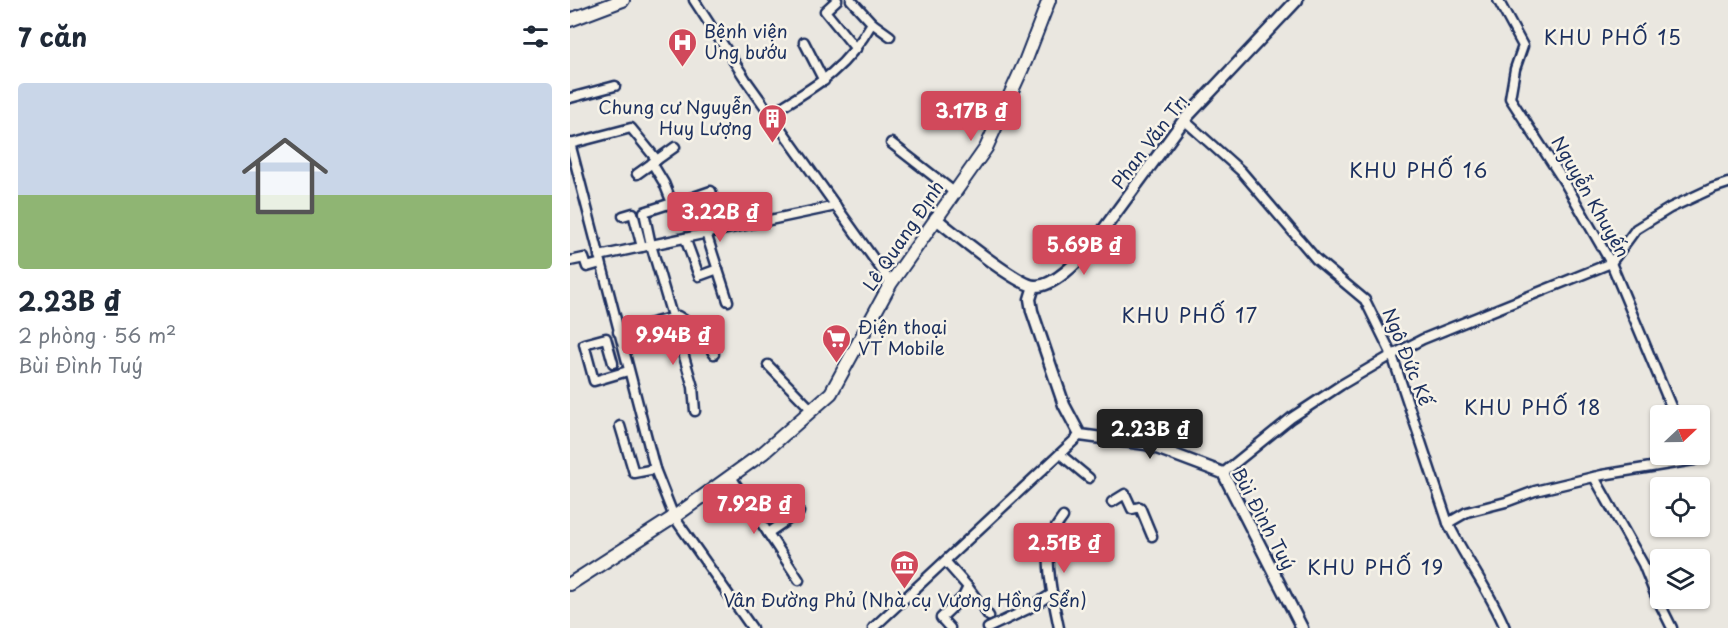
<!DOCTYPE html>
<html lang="vi">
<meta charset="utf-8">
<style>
body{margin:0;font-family:"Playpen Sans",sans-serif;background:#f2f2f3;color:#1f2937;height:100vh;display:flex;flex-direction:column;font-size:22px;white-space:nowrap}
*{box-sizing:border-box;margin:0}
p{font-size:20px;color:#747a83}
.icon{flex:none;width:33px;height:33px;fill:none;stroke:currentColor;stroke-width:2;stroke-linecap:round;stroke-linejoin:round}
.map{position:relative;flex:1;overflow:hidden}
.details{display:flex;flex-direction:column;background:#fff;width:570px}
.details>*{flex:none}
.needle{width:39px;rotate:68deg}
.tools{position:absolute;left:1080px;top:405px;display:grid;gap:12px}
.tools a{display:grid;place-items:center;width:60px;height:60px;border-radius:6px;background:#fff;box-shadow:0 2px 4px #0004;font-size:30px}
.price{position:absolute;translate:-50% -51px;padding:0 14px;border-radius:6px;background:#d1495b;color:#fff;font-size:20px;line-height:39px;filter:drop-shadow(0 2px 3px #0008)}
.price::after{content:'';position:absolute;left:50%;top:36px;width:18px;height:14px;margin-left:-9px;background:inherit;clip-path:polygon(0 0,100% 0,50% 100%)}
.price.current{background:#222;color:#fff}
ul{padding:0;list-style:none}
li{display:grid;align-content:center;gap:12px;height:318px;padding:0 18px}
li span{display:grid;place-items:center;height:186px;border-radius:6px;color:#555}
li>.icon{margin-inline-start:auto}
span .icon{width:108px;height:108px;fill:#fffc;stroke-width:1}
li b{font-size:26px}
h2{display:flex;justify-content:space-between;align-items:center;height:72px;padding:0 18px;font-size:26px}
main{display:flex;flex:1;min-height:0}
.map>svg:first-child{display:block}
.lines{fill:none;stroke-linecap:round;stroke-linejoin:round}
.minor-casing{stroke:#1b2f5e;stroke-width:13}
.tertiary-casing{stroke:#1b2f5e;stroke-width:15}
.secondary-casing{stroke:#1b2f5e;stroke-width:16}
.minor{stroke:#f7f3e8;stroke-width:8}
.tertiary{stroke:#f7f3e8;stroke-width:10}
.secondary{stroke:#f7f3e8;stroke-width:12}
.labels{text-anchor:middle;stroke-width:5;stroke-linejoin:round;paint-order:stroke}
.poi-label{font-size:18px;fill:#1b2f5e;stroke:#f7f3e8;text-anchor:start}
.street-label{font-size:18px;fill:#1b2f5e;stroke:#f7f3e8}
.neighbourhood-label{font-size:20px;letter-spacing:1.5px;fill:#1b2f5e;stroke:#f7f3e8}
</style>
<main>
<section class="details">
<h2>7 căn<svg class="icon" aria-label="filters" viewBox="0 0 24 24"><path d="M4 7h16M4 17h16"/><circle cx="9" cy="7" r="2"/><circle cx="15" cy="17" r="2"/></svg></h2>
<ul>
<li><span style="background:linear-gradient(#c9d6e8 60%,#8fb573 0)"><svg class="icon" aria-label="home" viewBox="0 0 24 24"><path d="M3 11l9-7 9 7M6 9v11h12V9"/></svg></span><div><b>2.23B ₫</b><p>2 phòng · 56 m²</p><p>Bùi Đình Tuý</p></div></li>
</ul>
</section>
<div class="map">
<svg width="1158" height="628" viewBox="0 0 1158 628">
<rect width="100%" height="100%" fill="#eae7e0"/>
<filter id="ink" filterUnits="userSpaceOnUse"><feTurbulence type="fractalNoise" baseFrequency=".0167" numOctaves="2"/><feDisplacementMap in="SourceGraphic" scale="12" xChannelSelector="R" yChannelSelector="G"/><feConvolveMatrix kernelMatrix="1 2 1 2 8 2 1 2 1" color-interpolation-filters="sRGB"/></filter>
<g filter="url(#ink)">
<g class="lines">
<defs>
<g id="minor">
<path d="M124,0L176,80L321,283"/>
<path d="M267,0L255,11L286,49"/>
<path d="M281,0L302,23L320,36"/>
<path d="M928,0L953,46L945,69L940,98L995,183L1041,263L1105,416"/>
<path d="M234,42L254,81"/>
<path d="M0,98L45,86"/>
<path d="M200,114C246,86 275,71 302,23"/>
<path d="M614,120L671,171L746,259L795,300L822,355L878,523C895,559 920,591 935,628"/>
<path d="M0,143L85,469L104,517L182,628"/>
<path d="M321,143L384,192"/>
<path d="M0,144L61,128L87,160"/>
<path d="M82,163L94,183L102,203L74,212L81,245L123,387L125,411"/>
<path d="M67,174L105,147"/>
<path d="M118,199L141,191L153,229"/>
<path d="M53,216L63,213L72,247"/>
<path d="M136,233L158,301"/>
<path d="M115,238L129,276L148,269"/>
<path d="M29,256L266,206"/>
<path d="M0,261L14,258L17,267L31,263"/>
<path d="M48,332L108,316C125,326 135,338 144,354"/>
<path d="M43,363L36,338L14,344L24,381L58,371"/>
<path d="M198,365L242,410"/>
<path d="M50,426L64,473L85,469"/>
<path d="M490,454L519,478"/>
<path d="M653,473L721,418L771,385L822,355L853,339L1041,263L1066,229L1100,208L1143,188L1158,183"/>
<path d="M161,477L229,580"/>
<path d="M1024,477L1073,564L1085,594L1102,628"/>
<path d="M542,502L555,494L562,509L570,507L582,536"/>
<path d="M878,523L897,512L936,502L965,491L1032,475L1124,460L1122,454"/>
<path d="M198,533L229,512"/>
<path d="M375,561L398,587L393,597L371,618L380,628"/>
<path d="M398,587L419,616"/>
<path d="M303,628L510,435"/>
<path d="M418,628L456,610L482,594"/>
<path d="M489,628C484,604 474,560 481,537C483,530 489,523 493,517"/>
</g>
<g id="tertiary">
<path d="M365,218C383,232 444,283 464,286C483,288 508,261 520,248L614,120L727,0"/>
<path d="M464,286L460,299L462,311L494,405L510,435L576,444L653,473L732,628"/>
</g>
<g id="secondary">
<path d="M0,20L53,0"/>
<path d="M0,584L104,517L193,453L261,393L321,283L416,148L455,62L479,0"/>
</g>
</defs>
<!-- minor casing -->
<use href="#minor" class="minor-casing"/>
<!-- tertiary casing -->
<use href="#tertiary" class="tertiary-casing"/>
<!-- secondary casing -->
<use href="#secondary" class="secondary-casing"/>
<!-- minor -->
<use href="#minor" class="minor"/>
<!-- tertiary -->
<use href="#tertiary" class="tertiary"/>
<!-- secondary -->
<use href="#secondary" class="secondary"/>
</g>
</g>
<!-- icons -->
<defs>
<symbol id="hospital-pin" viewBox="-11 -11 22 30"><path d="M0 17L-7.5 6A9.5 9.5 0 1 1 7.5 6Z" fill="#d1495b" stroke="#f7f3e8"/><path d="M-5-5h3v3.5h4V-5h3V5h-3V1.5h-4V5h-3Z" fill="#fff"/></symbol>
<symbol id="building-pin" viewBox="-11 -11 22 30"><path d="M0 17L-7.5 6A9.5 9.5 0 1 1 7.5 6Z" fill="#d1495b" stroke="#f7f3e8"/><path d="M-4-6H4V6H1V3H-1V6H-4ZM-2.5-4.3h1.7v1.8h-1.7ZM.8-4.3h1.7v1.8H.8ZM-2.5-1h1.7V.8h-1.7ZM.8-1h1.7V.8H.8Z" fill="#fff"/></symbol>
<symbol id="supermarket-pin" viewBox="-11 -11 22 30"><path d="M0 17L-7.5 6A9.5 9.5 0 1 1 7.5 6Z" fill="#d1495b" stroke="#f7f3e8"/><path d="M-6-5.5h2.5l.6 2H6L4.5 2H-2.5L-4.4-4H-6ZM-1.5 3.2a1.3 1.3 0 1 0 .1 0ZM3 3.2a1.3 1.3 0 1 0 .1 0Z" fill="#fff"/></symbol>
<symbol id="museum-pin" viewBox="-11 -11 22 30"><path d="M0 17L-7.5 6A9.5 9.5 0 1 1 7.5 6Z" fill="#d1495b" stroke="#f7f3e8"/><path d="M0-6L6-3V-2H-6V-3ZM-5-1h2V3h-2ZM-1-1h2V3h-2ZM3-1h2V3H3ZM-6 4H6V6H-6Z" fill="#fff"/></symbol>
</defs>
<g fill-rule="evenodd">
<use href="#hospital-pin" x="96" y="26" width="33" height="45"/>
<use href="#building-pin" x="186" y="102" width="33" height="45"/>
<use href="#supermarket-pin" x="250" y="322" width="33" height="45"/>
<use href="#museum-pin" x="318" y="548" width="33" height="45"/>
</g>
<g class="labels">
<!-- poi labels -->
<g class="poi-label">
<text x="134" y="38">Bệnh viện<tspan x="134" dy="21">Ung bướu</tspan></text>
<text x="182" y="114" text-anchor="end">Chung cư Nguyễn<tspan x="182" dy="21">Huy Lượng</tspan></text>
<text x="288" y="334">Điện thoại<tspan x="288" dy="21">VT Mobile</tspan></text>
<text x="335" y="607" text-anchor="middle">Vân Đường Phủ (Nhà cụ Vương Hồng Sển)</text>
</g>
<!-- street labels -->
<g class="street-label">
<text transform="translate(580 142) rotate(-53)" y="6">Phan Văn Trị</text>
<text transform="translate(1020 197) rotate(60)" y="6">Nguyễn Khuyến</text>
<text transform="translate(334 236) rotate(-56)" y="6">Lê Quang Định</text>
<text transform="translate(837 357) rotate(68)" y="6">Ngô Đức Kế</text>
<text transform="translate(693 519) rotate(62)" y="6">Bùi Đình Tuý</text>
</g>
<!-- neighbourhood labels -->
<g class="neighbourhood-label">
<text x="1043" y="45">KHU PHỐ 15</text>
<text x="849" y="178">KHU PHỐ 16</text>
<text x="620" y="323">KHU PHỐ 17</text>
<text x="963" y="415">KHU PHỐ 18</text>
<text x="806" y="575">KHU PHỐ 19</text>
</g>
</g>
</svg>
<div class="tools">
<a><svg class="needle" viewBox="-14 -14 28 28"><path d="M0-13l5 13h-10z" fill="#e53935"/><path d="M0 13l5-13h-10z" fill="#747a83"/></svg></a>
<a><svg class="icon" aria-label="locate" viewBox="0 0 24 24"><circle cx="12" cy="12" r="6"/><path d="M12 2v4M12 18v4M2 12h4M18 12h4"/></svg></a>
<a><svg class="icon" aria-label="layers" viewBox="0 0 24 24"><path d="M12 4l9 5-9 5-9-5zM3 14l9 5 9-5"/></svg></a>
</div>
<b class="price" style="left:401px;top:142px">3.17B ₫</b>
<b class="price" style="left:150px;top:243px">3.22B ₫</b>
<b class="price" style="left:514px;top:276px">5.69B ₫</b>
<b class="price" style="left:103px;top:366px">9.94B ₫</b>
<b class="price current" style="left:580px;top:460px">2.23B ₫</b>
<b class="price" style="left:184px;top:535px">7.92B ₫</b>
<b class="price" style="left:494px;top:574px">2.51B ₫</b>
</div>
</main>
